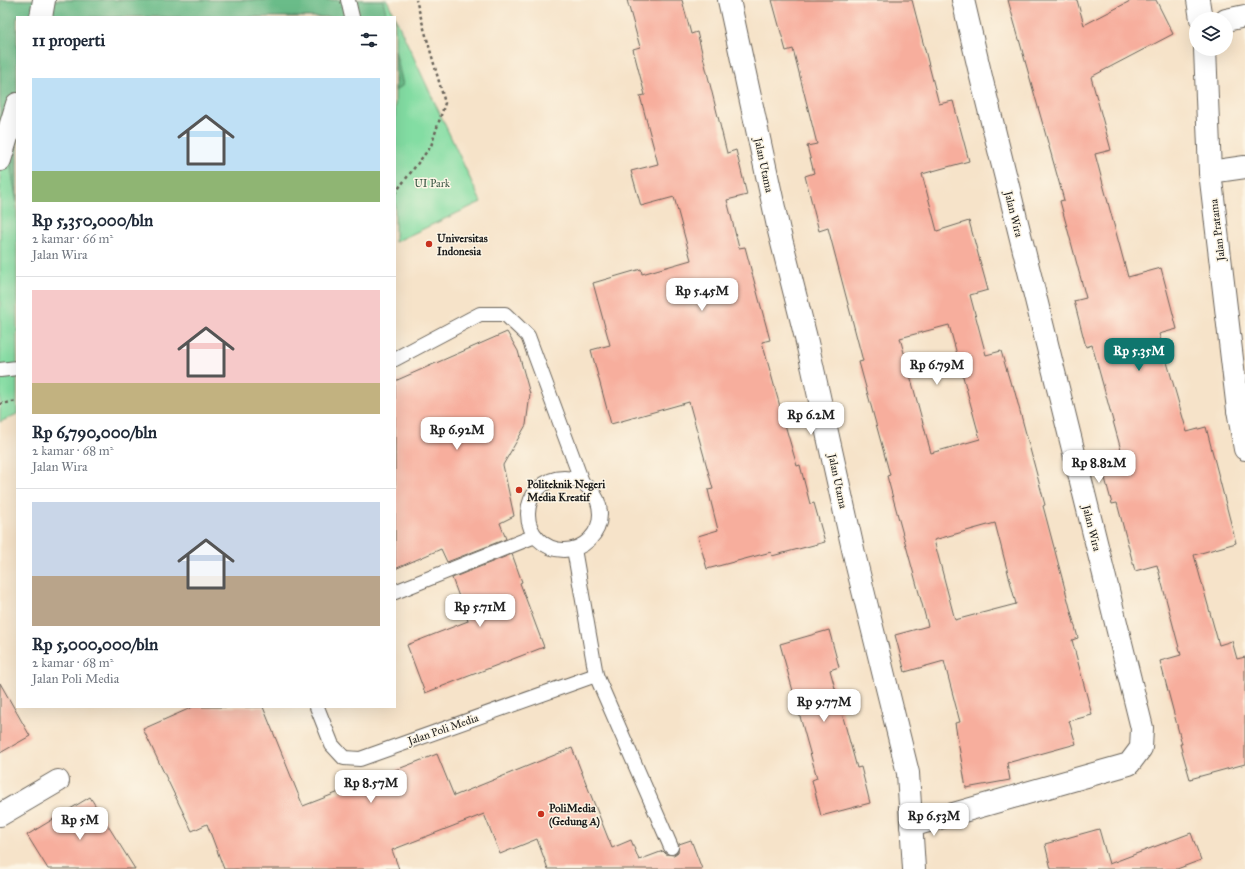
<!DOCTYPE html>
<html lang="id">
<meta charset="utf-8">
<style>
body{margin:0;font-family:"IM FELL Great Primer",serif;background:#f2f2f3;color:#1f2937;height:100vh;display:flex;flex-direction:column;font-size:15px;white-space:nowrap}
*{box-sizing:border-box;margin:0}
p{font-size:13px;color:#747a83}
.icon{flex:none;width:22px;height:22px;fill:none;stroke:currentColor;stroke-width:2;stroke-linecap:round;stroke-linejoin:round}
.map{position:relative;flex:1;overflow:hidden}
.side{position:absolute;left:16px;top:16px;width:380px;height:692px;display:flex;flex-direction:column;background:#fff;border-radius:0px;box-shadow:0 4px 16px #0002}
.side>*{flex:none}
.fabs{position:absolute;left:1189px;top:12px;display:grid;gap:8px}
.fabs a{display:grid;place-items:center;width:44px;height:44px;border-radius:50%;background:#fff;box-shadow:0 4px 16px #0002;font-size:20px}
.price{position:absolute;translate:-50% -34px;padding:0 9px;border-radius:8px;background:#fff;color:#222;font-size:13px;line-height:26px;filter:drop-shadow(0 1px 2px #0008)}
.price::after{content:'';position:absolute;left:50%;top:24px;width:12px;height:9px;margin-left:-6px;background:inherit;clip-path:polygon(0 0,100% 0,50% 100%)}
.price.on{background:#0f766e;color:#fff}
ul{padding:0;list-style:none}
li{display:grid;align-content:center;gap:8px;height:212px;padding:0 16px}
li+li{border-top:1px solid #e0e1e3}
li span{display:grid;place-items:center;height:124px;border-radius:0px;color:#555}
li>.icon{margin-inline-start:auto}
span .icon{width:72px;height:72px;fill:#fffc;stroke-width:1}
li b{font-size:17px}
h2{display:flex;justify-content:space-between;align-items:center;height:48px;padding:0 16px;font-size:17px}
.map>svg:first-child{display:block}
.green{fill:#83dda3;stroke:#507c60}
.forest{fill:#6abc89;stroke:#436c52}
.building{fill:#f7ae9d;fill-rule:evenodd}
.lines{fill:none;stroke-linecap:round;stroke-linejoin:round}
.service-casing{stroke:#686259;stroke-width:16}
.minor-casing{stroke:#686259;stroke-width:24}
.tertiary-casing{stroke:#686259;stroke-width:24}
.path{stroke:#686259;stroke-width:2.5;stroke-dasharray:3 3;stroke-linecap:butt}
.service{stroke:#fff;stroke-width:14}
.minor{stroke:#fff;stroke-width:22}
.tertiary{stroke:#fff;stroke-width:22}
.poi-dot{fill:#c8321e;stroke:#fcf5e5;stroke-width:1.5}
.labels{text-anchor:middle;stroke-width:3;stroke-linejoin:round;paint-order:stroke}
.street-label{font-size:11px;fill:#1c1c1c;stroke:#fcf5e5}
.park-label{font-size:11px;fill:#3b5644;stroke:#fcf5e5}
.poi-label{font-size:11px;font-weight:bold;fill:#1c1c1c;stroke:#fcf5e5;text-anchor:start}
</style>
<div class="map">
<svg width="1245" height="869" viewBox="0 0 1245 869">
<rect width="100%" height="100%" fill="#fcf5e5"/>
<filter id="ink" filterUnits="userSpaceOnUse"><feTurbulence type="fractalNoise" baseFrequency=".025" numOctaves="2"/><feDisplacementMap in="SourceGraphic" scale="8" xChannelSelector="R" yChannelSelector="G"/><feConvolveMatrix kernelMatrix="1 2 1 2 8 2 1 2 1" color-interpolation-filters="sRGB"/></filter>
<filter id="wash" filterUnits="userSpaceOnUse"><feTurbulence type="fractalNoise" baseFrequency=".012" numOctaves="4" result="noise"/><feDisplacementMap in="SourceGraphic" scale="16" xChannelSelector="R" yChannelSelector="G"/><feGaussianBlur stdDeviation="0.9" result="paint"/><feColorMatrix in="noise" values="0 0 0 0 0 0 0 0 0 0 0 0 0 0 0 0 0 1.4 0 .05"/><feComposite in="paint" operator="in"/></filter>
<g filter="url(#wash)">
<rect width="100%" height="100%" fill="#f6e3c9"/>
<!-- green -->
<path class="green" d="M0,0H387L481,202L395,242V17H17V414L0,422Z"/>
<!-- forest -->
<g class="forest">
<path d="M0,0H383L387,17H17V203L0,104Z"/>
<path d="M395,50L403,85L395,91Z"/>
</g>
<g id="blocks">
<!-- building -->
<g class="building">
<path d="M627,0H682L691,34L697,32L727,153L736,150L747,195L727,200L739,248L745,247L770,340L762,342L786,428L797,466L800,465L810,504L814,503L825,542L772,556L771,552L707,569L698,536L718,530L708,490L713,489L689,402L611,424L591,350L610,345L593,283L641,269L642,274L691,260L674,197L641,206L631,171L658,164L640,96L645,95L633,49L640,47Z"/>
<path d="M772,0H912L939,104L953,101L969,161L922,174L937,231L969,221L988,290L970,295L986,355L1001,351L1011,385H1013L1045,505L1043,506L1078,638L1072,640L1092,715L1069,721L1076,744L1007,763L1010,780L966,788L955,723L960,722L944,661L905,672L895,635L928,626L887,476L890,475L859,362L863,361L828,228L819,231L805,176L814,173L807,146L817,144L793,49L786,51ZM949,325L980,439L931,453L900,338ZM995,523L1016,604L955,620L934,540Z"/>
<path d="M1008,0H1077L1084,25L1132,0H1156L1173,34L1091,77L1111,150L1095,154L1128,277L1161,268L1177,329L1159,334L1187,432L1206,427L1236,543L1194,555L1219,645L1232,641L1237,659L1245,657V764L1190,779L1180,744H1182L1160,661L1181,655L1157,565L1135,571L1117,503L1112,504L1099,456L1121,450L1092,345L1086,347L1074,301L1086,298L1060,201L1064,200Z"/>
<path d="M507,332L518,351L530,394L526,425L503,465L514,516L500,523L506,539L447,562L441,549L395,569V381Z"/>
<path d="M512,554L522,582L520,583L544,647L425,693L407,645L468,621L452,578Z"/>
<path d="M829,630L839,667L830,670L857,768L861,767L870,803L821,816L812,780L817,778L780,644Z"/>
<path d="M0,683L30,736L0,753Z"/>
<path d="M193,707H263L303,806L437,754L454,796L572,748L612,848L631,840L639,860L663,851L666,854L674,855L678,852L679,844L691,840L702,869H548L537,839L500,854L484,814L392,850L399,869H224L207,824L192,831L143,729Z"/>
<path d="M90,797L135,869H48L27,835Z"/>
<path d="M1099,829L1109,864L1191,833L1201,860L1177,869H1051L1045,844Z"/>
</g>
</g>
</g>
<g filter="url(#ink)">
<use href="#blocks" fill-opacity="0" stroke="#686259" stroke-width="1"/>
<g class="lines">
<defs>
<g id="service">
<path d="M348,0L352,17"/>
<path d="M395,359L480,314H505L528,336L582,482"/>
<path d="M0,370L17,368"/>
<circle cx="564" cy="514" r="36"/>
<path d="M574,549L596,675L671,847"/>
<path d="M395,592L535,536"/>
<path d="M317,707L332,745L344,758L360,759L596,675"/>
</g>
<g id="minor">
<path d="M729,0L779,231L806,338L855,558L908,773L914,869"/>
<path d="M1198,0L1201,19"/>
<path d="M41,17L44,0"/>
<path d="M1226,20L1245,16"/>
<path d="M1205,49L1210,172L1238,410"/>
<path d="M0,160L17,104"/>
<path d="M1210,172L1245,167"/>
<path d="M0,815L58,781"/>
<path d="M911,826L1129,764L1141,748L1142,728L982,81L963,0"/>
</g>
<path id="tertiary" d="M1245,407L1238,410L1245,449"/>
</defs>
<!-- service casing -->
<use href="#service" class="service-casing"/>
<!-- minor casing -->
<use href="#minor" class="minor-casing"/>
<!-- tertiary casing -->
<use href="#tertiary" class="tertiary-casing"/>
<!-- path -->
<g class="path">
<path d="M395,193L431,146L445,103L416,0"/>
<path d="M0,404L17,401"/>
</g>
<!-- service -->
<use href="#service" class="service"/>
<!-- minor -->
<use href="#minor" class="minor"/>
<!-- tertiary -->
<use href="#tertiary" class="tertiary"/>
</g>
</g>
<!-- markers -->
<g class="poi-dot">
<circle cx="429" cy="244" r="4"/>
<circle cx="519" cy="490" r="4"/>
<circle cx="541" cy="814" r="4"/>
</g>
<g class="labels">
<!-- street labels -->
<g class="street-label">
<text transform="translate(764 165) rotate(78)" y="4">Jalan Utama</text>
<text transform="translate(1014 214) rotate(76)" y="4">Jalan Wira</text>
<text transform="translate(1217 230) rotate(-97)" y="4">Jalan Pratama</text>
<text transform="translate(838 481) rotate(78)" y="4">Jalan Utama</text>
<text transform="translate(1092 528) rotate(76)" y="4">Jalan Wira</text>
<text transform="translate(443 729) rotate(-19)" y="4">Jalan Poli Media</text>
</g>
<!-- park labels -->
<g class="park-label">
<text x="432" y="187">UI Park</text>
</g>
<!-- poi labels -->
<g class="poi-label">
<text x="437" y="242">Universitas<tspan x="437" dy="13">Indonesia</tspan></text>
<text x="527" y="488">Politeknik Negeri<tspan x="527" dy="13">Media Kreatif</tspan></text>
<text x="549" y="812">PoliMedia<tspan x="549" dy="13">(Gedung A)</tspan></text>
</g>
</g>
</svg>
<div class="fabs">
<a><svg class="icon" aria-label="layers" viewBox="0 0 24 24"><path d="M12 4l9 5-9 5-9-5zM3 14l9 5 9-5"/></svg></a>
</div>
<b class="price" style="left:702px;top:312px">Rp 5.45M</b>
<b class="price on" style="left:1139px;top:372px">Rp 5.35M</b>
<b class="price" style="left:937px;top:386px">Rp 6.79M</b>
<b class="price" style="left:811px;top:436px">Rp 6.2M</b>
<b class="price" style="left:457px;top:451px">Rp 6.92M</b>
<b class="price" style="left:1099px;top:484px">Rp 8.82M</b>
<b class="price" style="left:480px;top:628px">Rp 5.71M</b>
<b class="price" style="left:824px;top:723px">Rp 9.77M</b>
<b class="price" style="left:371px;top:804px">Rp 8.57M</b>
<b class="price" style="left:934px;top:837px">Rp 6.53M</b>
<b class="price" style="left:80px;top:841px">Rp 5M</b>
<section class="side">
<h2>11 properti<svg class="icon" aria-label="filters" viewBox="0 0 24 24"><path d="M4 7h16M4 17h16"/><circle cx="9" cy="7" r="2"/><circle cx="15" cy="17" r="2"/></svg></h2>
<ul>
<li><span style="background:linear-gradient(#bfe0f5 75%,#8fb573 0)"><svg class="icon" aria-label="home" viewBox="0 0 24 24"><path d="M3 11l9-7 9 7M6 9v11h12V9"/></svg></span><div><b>Rp 5,350,000/bln</b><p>2 kamar · 66 m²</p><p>Jalan Wira</p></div></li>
<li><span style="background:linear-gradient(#f6c9c9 75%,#c2b280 0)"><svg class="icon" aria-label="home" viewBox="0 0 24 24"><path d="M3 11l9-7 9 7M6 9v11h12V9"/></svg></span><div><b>Rp 6,790,000/bln</b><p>2 kamar · 68 m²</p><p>Jalan Wira</p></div></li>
<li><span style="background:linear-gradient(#c9d6e8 60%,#b9a48a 0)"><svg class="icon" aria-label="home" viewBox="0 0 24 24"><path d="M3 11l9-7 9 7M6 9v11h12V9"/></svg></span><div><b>Rp 5,000,000/bln</b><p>2 kamar · 68 m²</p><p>Jalan Poli Media</p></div></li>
</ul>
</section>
</div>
